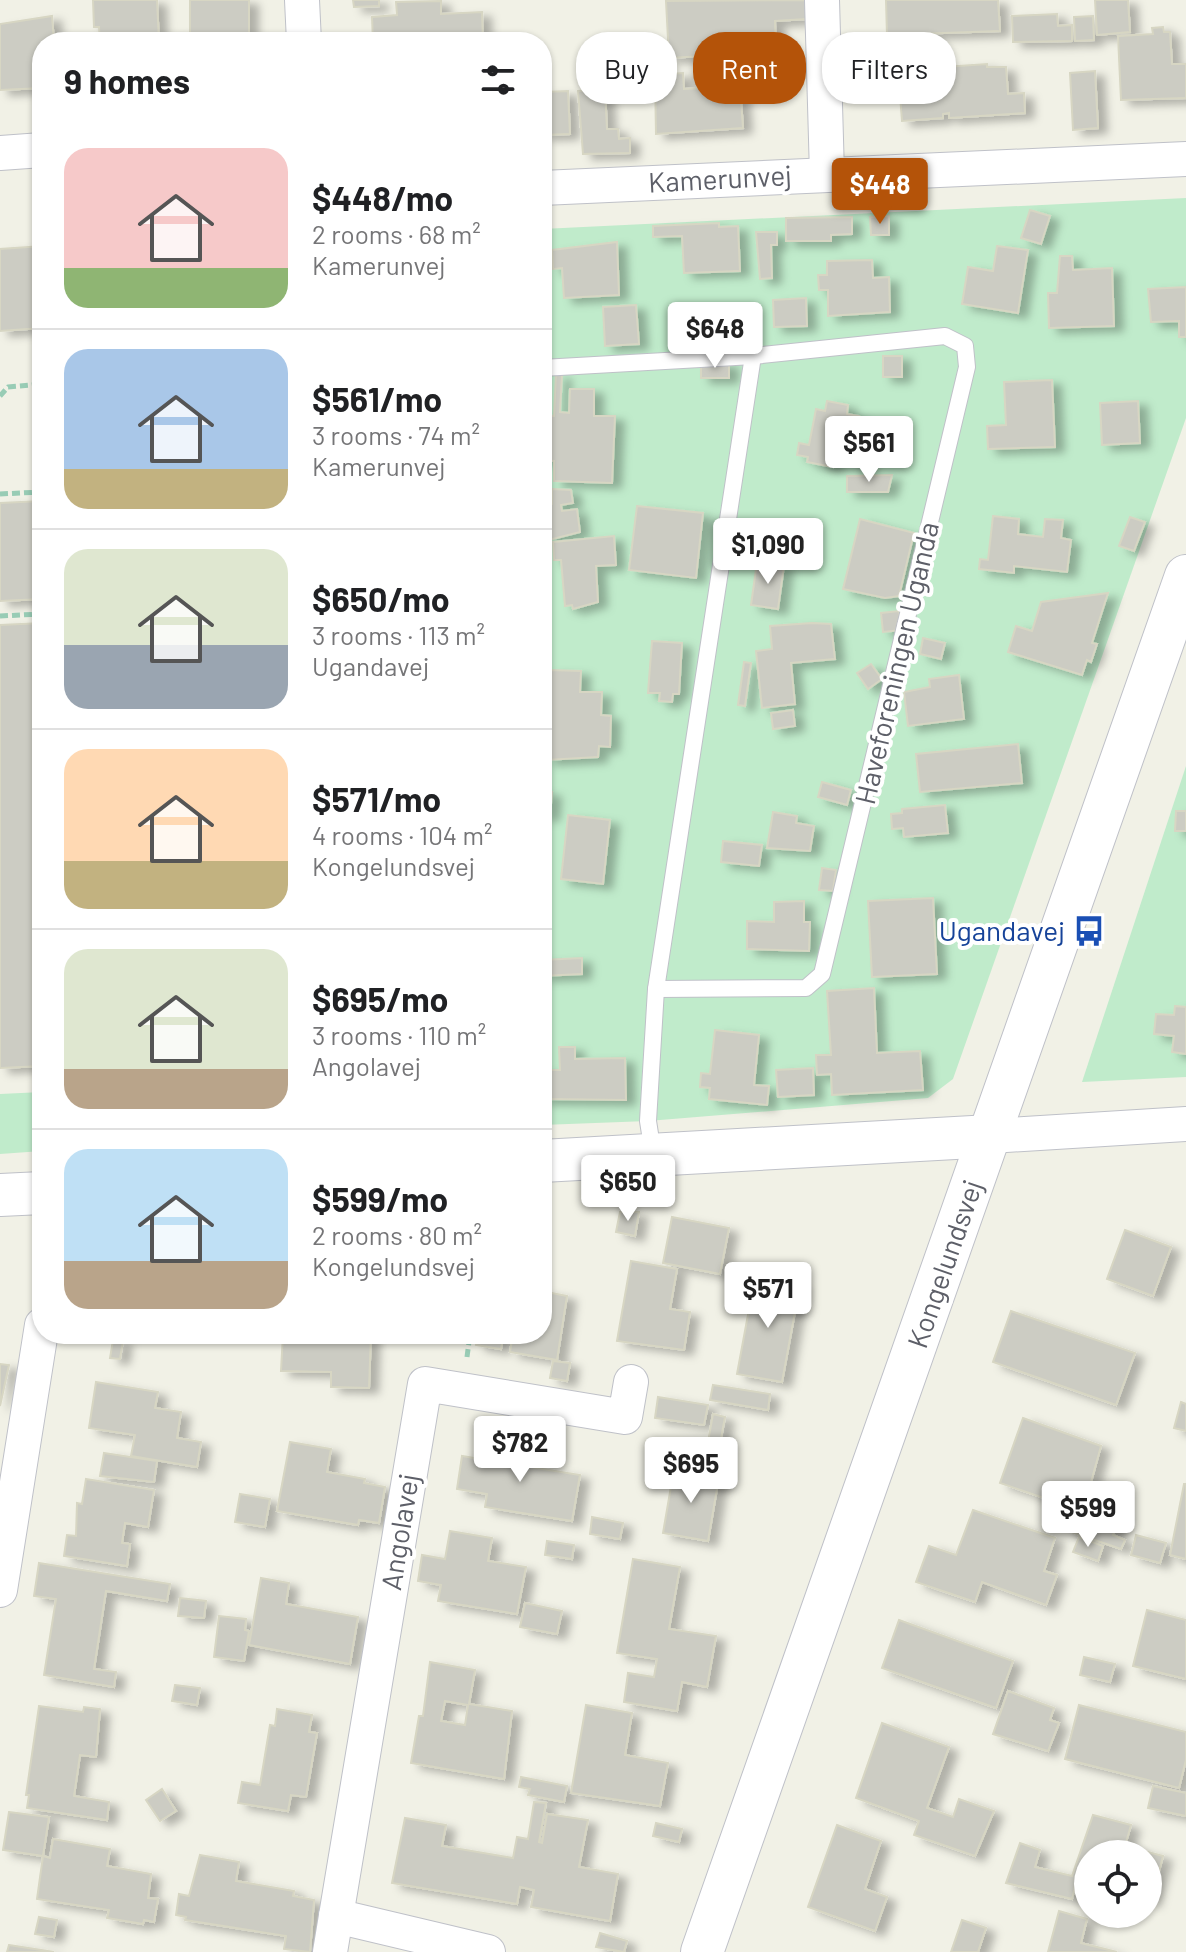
<!DOCTYPE html>
<meta charset="utf-8">
<style>
body{margin:0;font-family:Barlow,sans-serif;background:#f6f6f6;color:#202124;height:100vh;display:flex;flex-direction:column;font-size:30px;white-space:nowrap}
*{box-sizing:border-box;margin:0}
p{font-size:26px;color:#757577}
.icon{flex:none;width:44px;height:44px;fill:none;stroke:currentColor;stroke-width:2;stroke-linecap:round;stroke-linejoin:round}
.map{position:relative;flex:1;overflow:hidden}
.panel{position:absolute;left:32px;top:32px;width:520px;height:1312px;display:flex;flex-direction:column;background:#fff;border-radius:32px;box-shadow:0 2px 6px #0004}
.panel>*{flex:none}
.hud{position:absolute;left:576px;top:32px;width:490px;height:72px;display:flex;gap:16px}
.fabs{position:absolute;left:1074px;top:1840px;display:grid;gap:16px}
.fabs a{display:grid;place-items:center;width:88px;height:88px;border-radius:50%;background:#fff;box-shadow:0 2px 6px #0004;font-size:40px}
.price{position:absolute;translate:-50% -68px;padding:0 18px;border-radius:8px;background:#fff;color:#222;font-size:26px;line-height:52px;filter:drop-shadow(0 2px 4px #0008)}
.price::after{content:'';position:absolute;left:50%;top:48px;width:24px;height:18px;margin-left:-12px;background:inherit;clip-path:polygon(0 0,100% 0,50% 100%)}
.price.active{background:#b45309;color:#fff}
ul{padding:0;list-style:none}
li{display:flex;align-items:center;gap:24px;height:200px;padding:0 32px}
li+li{border-top:2px solid #e0e0e0}
li span{display:grid;place-items:center;flex:none;width:224px;height:160px;border-radius:24px;color:#555}
li>.icon{margin-inline-start:auto}
span .icon{width:96px;height:96px;fill:#fffc;stroke-width:1}
li b{font-size:34px}
h2{display:flex;justify-content:space-between;align-items:center;height:96px;padding:0 32px;font-size:34px}
.pill{padding:0 28px;border-radius:32px;background:#fff;box-shadow:0 2px 6px #0004;font-size:28px;line-height:72px}
.pill.active{background:#b45309;color:#fff}
.map>svg:first-child{display:block}
.green{fill:#c0ebcb}
.building{fill:#ccccc3;stroke:#d7d6c3;stroke-width:2;fill-rule:evenodd;filter:url(#shadow)}
.lines{fill:none;stroke-linecap:round;stroke-linejoin:round}
.service-casing{stroke:#bfc1c8;stroke-width:18}
.minor-casing{stroke:#bfc1c8;stroke-width:36}
.tertiary-casing{stroke:#bfc1c8;stroke-width:44}
.path{stroke:#98ccb5;stroke-width:5;stroke-dasharray:8 4;stroke-linecap:butt}
.service{stroke:#fff;stroke-width:16}
.minor{stroke:#fff;stroke-width:34}
.tertiary{stroke:#fff;stroke-width:42}
.labels{text-anchor:middle;stroke-width:8;stroke-linejoin:round;paint-order:stroke}
.street-label{font-size:28px;fill:#5d5f68;stroke:#fff}
.transit-label{font-size:28px;fill:#164399;stroke:#fff;text-anchor:end}
</style>
<div class="map">
<svg width="1186" height="1952" viewBox="0 0 1186 1952">
<defs>
<filter id="shadow"><feDropShadow dx="9" dy="5" stdDeviation="4" flood-color="#0004"/></filter>
</defs>
<rect width="100%" height="100%" fill="#f1f1e6"/>
<!-- green -->
<g class="green">
<path d="M1186,198V418L953,1079L928,1098L648,1121L542,1125V229Z"/>
<path d="M1186,766V1077L1082,1082Z"/>
<path d="M42,1092V1151L0,1154V1094Z"/>
</g>
<!-- building -->
<g class="building">
<path d="M93,0H157L159,42H100L99,27H94Z"/>
<path d="M190,0H249V37H206V42H174V34H190Z"/>
<path d="M353,0H379V6L354,7Z"/>
<path d="M806,0L807,19L775,21L776,52L669,58L666,1Z"/>
<path d="M886,0H998L1000,31L887,35Z"/>
<path d="M1095,0H1128L1130,32L1097,35Z"/>
<path d="M441,1V14L482,12L483,42H373L372,17L397,15L396,2Z"/>
<path d="M1057,14L1058,26L1072,25V41L1013,42L1012,16Z"/>
<path d="M52,16L54,42H42V88L0,90V24Z"/>
<path d="M1093,16L1094,40L1075,41L1074,17Z"/>
<path d="M1163,27L1164,32H1170L1172,64H1186V98L1121,100L1118,36L1153,34L1152,28Z"/>
<path d="M987,64V67H1006L1008,94L1024,93L1025,113L949,118V113L943,114V118L902,121L898,70Z"/>
<path d="M1095,71L1098,128L1073,130L1070,73Z"/>
<path d="M683,73L684,89L740,86L743,128L656,134L655,75Z"/>
<path d="M605,89L607,129H618L619,139L630,138V153L583,154L578,91Z"/>
<path d="M568,91L570,134L542,135V92Z"/>
<path d="M1030,210L1050,216L1041,244L1021,238Z"/>
<path d="M889,216V235H871L870,217Z"/>
<path d="M852,217V234L831,235V241H786V218Z"/>
<path d="M719,223V227L738,226L740,271L684,273L682,236L653,237V226Z"/>
<path d="M756,232H777V245H771L772,278L760,279Z"/>
<path d="M617,242L619,295L564,298L562,268L553,269L552,250Z"/>
<path d="M42,246V328L0,331V249Z"/>
<path d="M997,246L1028,250L1018,313L962,304L968,267L993,271Z"/>
<path d="M1060,256H1072L1073,270L1112,268L1114,326L1049,328L1048,293H1057Z"/>
<path d="M872,260L873,278L889,277L890,312L828,316V290H819L818,275H827V261Z"/>
<path d="M1186,287V337H1179V321L1151,322L1148,289Z"/>
<path d="M806,298L807,326L774,327L773,300Z"/>
<path d="M636,305L639,344L605,346L603,307Z"/>
<rect x="883" y="356" width="19" height="21"/>
<path d="M701,362L729,363V378H701Z"/>
<path d="M556,374L562,375L560,412L569,413L570,389H594V416H615L612,483L554,481V461L542,460V415L554,416Z"/>
<path d="M1052,380L1055,447L988,449L987,426L1006,425L1004,382Z"/>
<path d="M827,401L848,405L847,414L859,416L854,444L861,445L857,461L835,457L833,467L807,462L808,457L797,455L799,443L809,445L816,409L825,411Z"/>
<path d="M1138,401L1140,443L1102,445L1100,403Z"/>
<path d="M892,475L888,492H847V476Z"/>
<path d="M552,489L571,490L573,503L561,505L562,511L577,509L580,532L545,541L542,506L552,504Z"/>
<path d="M42,501V599L0,601V503Z"/>
<path d="M637,506L703,513L696,578L629,570Z"/>
<path d="M993,516L1019,519L1018,534L1043,537L1045,519L1063,520L1061,538L1071,540L1067,572L1014,566V573L979,569L980,559L988,560Z"/>
<path d="M1130,517L1145,522L1134,551L1119,546Z"/>
<path d="M860,519L914,533L899,596L885,598L843,589Z"/>
<path d="M614,536L616,565L596,566L598,602L573,609L572,605L565,606L561,560H554L553,542Z"/>
<path d="M757,562L784,566L778,609L751,605Z"/>
<path d="M1108,593L1092,643L1097,644L1091,662L1087,660L1082,675L1008,652L1016,626L1032,631L1041,602Z"/>
<path d="M899,611L901,630L883,632L881,613Z"/>
<path d="M42,623V1066L0,1068V625Z"/>
<path d="M812,623L831,624L835,659L791,663L795,704L762,708L756,651L772,649L770,626Z"/>
<path d="M923,638L945,643L941,659L920,654Z"/>
<path d="M652,641L682,643L679,694H673L672,702L659,701L660,693H648Z"/>
<path d="M744,662L751,663L745,706L738,705Z"/>
<path d="M871,664L882,679L868,689L857,673Z"/>
<path d="M550,670L581,671L580,692H602L601,715L611,716L610,747L599,746L598,757L546,760Z"/>
<path d="M959,675L964,719L908,726L904,692L930,687L929,679Z"/>
<path d="M793,710L795,726L773,729L771,713Z"/>
<path d="M1018,744L1022,783L920,792L916,754Z"/>
<path d="M822,782L851,790L847,805L818,797Z"/>
<path d="M542,791L552,792L550,816L542,815Z"/>
<path d="M945,805L948,833L904,837L903,828L892,829L891,814L902,813V809Z"/>
<path d="M1176,811H1186V831H1175Z"/>
<path d="M773,812L797,816L796,823L814,826L810,851L767,848Z"/>
<path d="M568,815L610,820L603,884L561,879Z"/>
<path d="M723,841L762,845L759,866L721,862Z"/>
<path d="M822,868L836,870L833,891L819,890Z"/>
<path d="M933,898L937,974L872,977L868,901Z"/>
<path d="M804,901V922H810L809,951L747,949V921L774,922V902Z"/>
<path d="M582,958V974L542,976V960Z"/>
<path d="M874,988L877,1053L920,1051L923,1090L832,1095L831,1074L817,1075L816,1055H831L827,991Z"/>
<path d="M1175,1006L1186,1007V1054L1172,1052L1174,1036L1154,1034L1156,1014L1174,1015Z"/>
<path d="M715,1030L759,1035L754,1085L769,1086L767,1105L709,1099L710,1088L700,1087L701,1073L710,1074Z"/>
<path d="M559,1047H575V1059L625,1058L626,1100L542,1099V1070H560Z"/>
<path d="M813,1068L814,1095L778,1097L776,1070Z"/>
<path d="M620,1212H639L635,1236L616,1232Z"/>
<path d="M672,1217L729,1228L720,1274L663,1263Z"/>
<path d="M1125,1230L1171,1247L1153,1296L1107,1279Z"/>
<path d="M631,1261L677,1269L670,1309L690,1312L684,1350L617,1341Z"/>
<path d="M755,1277L800,1285L782,1382L737,1374Z"/>
<path d="M542,1291L567,1296L557,1360L510,1352L513,1334H542Z"/>
<path d="M1011,1311L1135,1353L1116,1405L993,1362Z"/>
<path d="M283,1334H371L369,1388L331,1387V1372L281,1371Z"/>
<path d="M478,1334H504L501,1349L476,1345Z"/>
<path d="M113,1340L123,1341L120,1359L110,1358Z"/>
<path d="M553,1361L570,1363L567,1381L550,1378Z"/>
<path d="M0,1364L9,1365L0,1406Z"/>
<path d="M96,1382L158,1392L155,1408L181,1412L177,1438L201,1442L197,1467L131,1456L135,1435L89,1428Z"/>
<path d="M713,1385L770,1394L768,1410L710,1400Z"/>
<path d="M658,1397L708,1405L704,1425L655,1418Z"/>
<path d="M1181,1402L1186,1404V1431L1174,1428Z"/>
<path d="M713,1414L725,1417L716,1466L704,1464Z"/>
<path d="M1023,1418L1101,1446L1085,1504L1119,1517L1113,1535L1125,1540L1121,1549L1065,1530L1073,1508L1000,1483Z"/>
<path d="M290,1442L331,1449L327,1472L365,1479L364,1483L385,1487L379,1523L359,1520L358,1525L277,1511Z"/>
<path d="M501,1443L533,1448L530,1467L580,1475L572,1521L485,1507L487,1494L457,1489L462,1456L498,1462Z"/>
<path d="M104,1453L157,1461L154,1482L100,1476Z"/>
<path d="M674,1469L719,1477L708,1541L663,1533Z"/>
<path d="M86,1479L154,1490L148,1527L125,1523L122,1543L130,1544L127,1566L64,1556L67,1535L76,1536L77,1503L82,1504Z"/>
<path d="M1184,1484H1186V1559L1170,1555Z"/>
<path d="M240,1494L270,1499L265,1527L235,1522Z"/>
<path d="M973,1510L1055,1538L1044,1571L1057,1575L1046,1605L982,1582L975,1602L916,1582L929,1546L956,1555Z"/>
<path d="M592,1517L623,1523L620,1539L590,1534Z"/>
<path d="M450,1531L492,1538L488,1561L526,1567L517,1614L438,1601L441,1585L418,1581L422,1555L445,1559Z"/>
<path d="M1136,1535L1166,1543L1160,1563L1131,1555Z"/>
<path d="M1079,1537L1103,1546L1098,1561L1073,1552Z"/>
<path d="M547,1541L574,1545L572,1559L545,1555Z"/>
<path d="M633,1559L680,1567L669,1629L716,1636L707,1687L682,1682L677,1711L624,1702L628,1673L654,1677L657,1659L617,1653Z"/>
<path d="M39,1563L170,1584L167,1601L106,1591L94,1669L116,1672L114,1687L44,1675L56,1599L34,1596Z"/>
<path d="M261,1578L289,1583L286,1604L358,1617L350,1664L249,1645Z"/>
<path d="M180,1598L206,1601L204,1618L178,1616Z"/>
<path d="M525,1603L562,1611L557,1634L520,1627Z"/>
<path d="M1147,1610L1186,1620V1679L1133,1666Z"/>
<path d="M219,1616L246,1619L245,1630L249,1631L244,1661L214,1657Z"/>
<path d="M899,1620L1013,1661L996,1708L882,1668Z"/>
<path d="M1084,1657L1115,1664L1110,1682L1080,1675Z"/>
<path d="M430,1662L475,1670L469,1704L512,1711L504,1779L411,1763L419,1716H423ZM445,1701L468,1705L465,1725L441,1721Z"/>
<path d="M175,1685L200,1688L197,1705L172,1701Z"/>
<path d="M1008,1691L1054,1708L1050,1720L1059,1723L1048,1751L993,1734Z"/>
<path d="M586,1705L632,1713L625,1755L668,1763L660,1806L571,1793Z"/>
<path d="M1079,1705L1186,1732V1760L1179,1788L1065,1759Z"/>
<path d="M39,1706L83,1712L84,1707L100,1709L96,1757L80,1755L74,1796L109,1802L107,1820L27,1808L29,1795H26Z"/>
<path d="M277,1709L312,1715L309,1732L317,1733L306,1797L291,1795L288,1811L238,1803L242,1782L260,1785L270,1725L275,1726Z"/>
<path d="M882,1723L949,1747L927,1808L953,1817L959,1799L994,1811L975,1856L914,1835L919,1821L856,1798Z"/>
<path d="M521,1777L567,1786L564,1802L528,1795L530,1789L519,1787Z"/>
<path d="M1153,1786L1186,1793V1816L1148,1808Z"/>
<path d="M162,1789L176,1811L160,1821L146,1800Z"/>
<path d="M534,1802L546,1803L539,1842L542,1843L547,1814L588,1820L579,1867L618,1874L610,1921L531,1907L534,1890L520,1887L517,1904L392,1883L405,1818L446,1825L442,1846L513,1858L517,1837L528,1839Z"/>
<path d="M9,1812L49,1817L43,1856L3,1850Z"/>
<path d="M1093,1815L1131,1825L1125,1846L1163,1856L1151,1902L1148,1901V1854H1088V1886L1076,1883L1072,1899L1006,1883L1020,1843L1040,1850L1035,1867L1072,1876Z"/>
<path d="M656,1823L682,1829L679,1842L653,1836Z"/>
<path d="M837,1825L881,1841L865,1889L887,1897L875,1931L808,1907Z"/>
<path d="M53,1839L110,1849L107,1866L151,1874L148,1898L158,1899L154,1922L144,1920L143,1924L107,1918L109,1910L37,1899L43,1856L50,1858Z"/>
<path d="M200,1855L239,1862L236,1881L294,1891L293,1896L314,1900L310,1952L284,1949L286,1936L185,1920L186,1917L176,1915L179,1894L189,1896Z"/>
<path d="M1059,1911L1087,1919L1081,1943L1117,1952H1048Z"/>
<path d="M39,1917L57,1920L54,1937L35,1934Z"/>
<path d="M962,1920L986,1928L978,1952H951Z"/>
<path d="M600,1933L627,1941L624,1952L596,1947Z"/>
<path d="M9,1945L54,1952H7Z"/>
</g>
<g class="lines">
<defs>
<g id="service">
<path d="M542,368L753,356L945,336L965,346L967,367L822,974L806,988L656,989"/>
<path d="M653,1153L648,1121L656,989L753,356"/>
</g>
<g id="minor">
<path d="M302,0L304,42"/>
<path d="M822,0L827,174"/>
<path d="M0,153L42,150"/>
<path d="M542,188L1186,159"/>
<path d="M991,1136L1186,1124"/>
<path d="M0,1590L42,1325"/>
<path d="M336,1916L488,1952"/>
<path d="M330,1952L425,1384L625,1417L631,1382"/>
</g>
<g id="tertiary">
<path d="M542,1161L991,1136"/>
<path d="M0,1195L42,1193"/>
<path d="M702,1952L1186,576"/>
</g>
</defs>
<!-- service casing -->
<use href="#service" class="service-casing"/>
<!-- minor casing -->
<use href="#minor" class="minor-casing"/>
<!-- tertiary casing -->
<use href="#tertiary" class="tertiary-casing"/>
<!-- path -->
<g class="path">
<path d="M0,396L8,387L42,384"/>
<path d="M0,494L42,492"/>
<path d="M0,616L42,614"/>
<path d="M467,1357L470,1334"/>
</g>
<!-- service -->
<use href="#service" class="service"/>
<!-- minor -->
<use href="#minor" class="minor"/>
<!-- tertiary -->
<use href="#tertiary" class="tertiary"/>
</g>
<!-- icons -->
<defs>
<symbol id="bus-bare" viewBox="-9 -9 18 18"><path d="M-5-6H5V4H4V6H2V4H-2V6H-4V4H-5ZM-3.5-4V0h7V-4ZM-3.5 1.2v1.5H-2V1.2ZM2 1.2v1.5H3.5V1.2Z" fill="#1a4fb4" stroke="#fff" stroke-width="2.5" paint-order="stroke"/></symbol>
</defs>
<g fill-rule="evenodd">
<use href="#bus-bare" x="1067" y="909" width="44" height="44"/>
</g>
<g class="labels">
<!-- street labels -->
<g class="street-label">
<text transform="translate(720 179) rotate(-3)" y="10">Kamerunvej</text>
<text transform="translate(897 663) rotate(-77)" y="10">Haveforeningen Uganda</text>
<text transform="translate(945 1264) rotate(-71)" y="10">Kongelundsvej</text>
<text transform="translate(400 1532) rotate(-81)" y="10">Angolavej</text>
</g>
<!-- transit labels -->
<g class="transit-label">
<text x="1065" y="941">Ugandavej</text>
</g>
</g>
</svg>
<div class="fabs">
<a><svg class="icon" aria-label="locate" viewBox="0 0 24 24"><circle cx="12" cy="12" r="6"/><path d="M12 2v4M12 18v4M2 12h4M18 12h4"/></svg></a>
</div>
<b class="price active" style="left:880px;top:226px">$448</b>
<b class="price" style="left:715px;top:370px">$648</b>
<b class="price" style="left:869px;top:484px">$561</b>
<b class="price" style="left:768px;top:586px">$1,090</b>
<b class="price" style="left:628px;top:1223px">$650</b>
<b class="price" style="left:768px;top:1330px">$571</b>
<b class="price" style="left:520px;top:1484px">$782</b>
<b class="price" style="left:691px;top:1505px">$695</b>
<b class="price" style="left:1088px;top:1549px">$599</b>
<div class="hud">
<a class="pill">Buy</a>
<a class="pill active">Rent</a>
<a class="pill">Filters</a>
</div>
<section class="panel">
<h2>9 homes<svg class="icon" aria-label="filters" viewBox="0 0 24 24"><path d="M4 7h16M4 17h16"/><circle cx="9" cy="7" r="2"/><circle cx="15" cy="17" r="2"/></svg></h2>
<ul>
<li><span style="background:linear-gradient(#f6c9c9 75%,#8fb573 0)"><svg class="icon" aria-label="home" viewBox="0 0 24 24"><path d="M3 11l9-7 9 7M6 9v11h12V9"/></svg></span><div><b>$448/mo</b><p>2 rooms · 68 m²</p><p>Kamerunvej</p></div></li>
<li><span style="background:linear-gradient(#a9c7e8 75%,#c2b280 0)"><svg class="icon" aria-label="home" viewBox="0 0 24 24"><path d="M3 11l9-7 9 7M6 9v11h12V9"/></svg></span><div><b>$561/mo</b><p>3 rooms · 74 m²</p><p>Kamerunvej</p></div></li>
<li><span style="background:linear-gradient(#dfe7d0 60%,#9aa5b1 0)"><svg class="icon" aria-label="home" viewBox="0 0 24 24"><path d="M3 11l9-7 9 7M6 9v11h12V9"/></svg></span><div><b>$650/mo</b><p>3 rooms · 113 m²</p><p>Ugandavej</p></div></li>
<li><span style="background:linear-gradient(#ffd9b3 70%,#c2b280 0)"><svg class="icon" aria-label="home" viewBox="0 0 24 24"><path d="M3 11l9-7 9 7M6 9v11h12V9"/></svg></span><div><b>$571/mo</b><p>4 rooms · 104 m²</p><p>Kongelundsvej</p></div></li>
<li><span style="background:linear-gradient(#dfe7d0 75%,#b9a48a 0)"><svg class="icon" aria-label="home" viewBox="0 0 24 24"><path d="M3 11l9-7 9 7M6 9v11h12V9"/></svg></span><div><b>$695/mo</b><p>3 rooms · 110 m²</p><p>Angolavej</p></div></li>
<li><span style="background:linear-gradient(#bfe0f5 70%,#b9a48a 0)"><svg class="icon" aria-label="home" viewBox="0 0 24 24"><path d="M3 11l9-7 9 7M6 9v11h12V9"/></svg></span><div><b>$599/mo</b><p>2 rooms · 80 m²</p><p>Kongelundsvej</p></div></li>
</ul>
</section>
</div>
